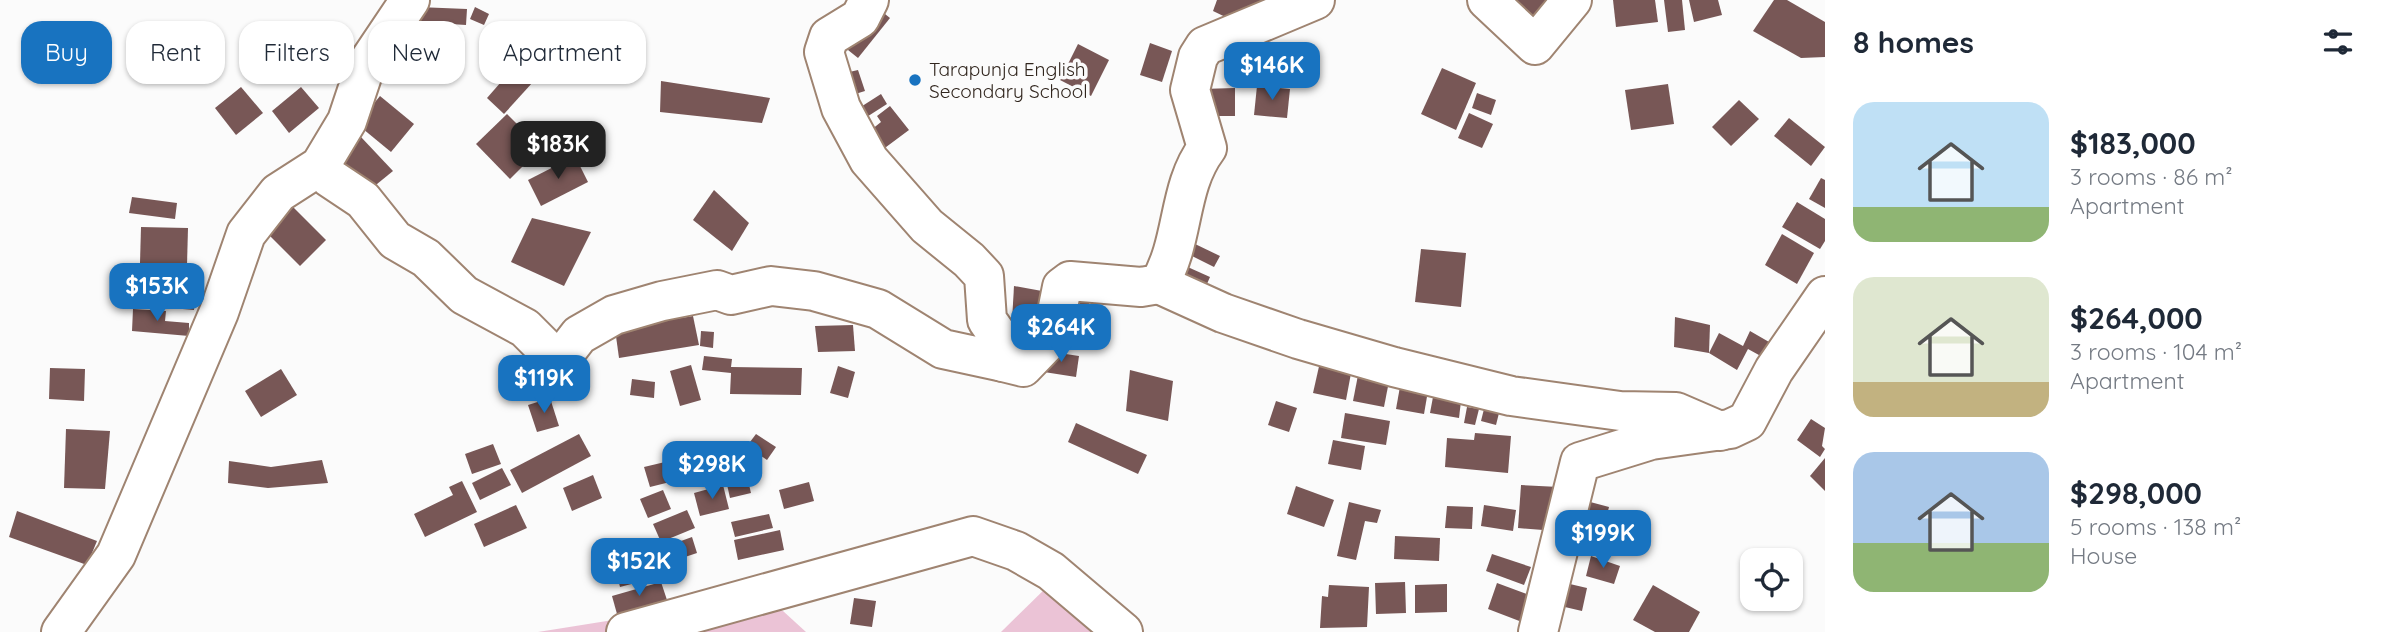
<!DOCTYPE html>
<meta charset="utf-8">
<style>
body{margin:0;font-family:Quicksand,sans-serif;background:#f6f6f7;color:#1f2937;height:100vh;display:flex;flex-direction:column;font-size:26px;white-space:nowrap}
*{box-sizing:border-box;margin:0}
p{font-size:23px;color:#747a83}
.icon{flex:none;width:38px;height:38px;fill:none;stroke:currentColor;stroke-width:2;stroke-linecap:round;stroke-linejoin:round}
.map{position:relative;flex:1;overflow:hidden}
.panel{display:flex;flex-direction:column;background:#fff;width:560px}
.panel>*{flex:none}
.guide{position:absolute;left:21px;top:21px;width:665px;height:63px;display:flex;gap:14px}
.fabs{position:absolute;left:1740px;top:548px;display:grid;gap:14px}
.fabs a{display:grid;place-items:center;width:63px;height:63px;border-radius:14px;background:#fff;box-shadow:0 2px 5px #0004;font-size:35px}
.price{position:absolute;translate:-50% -60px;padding:0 16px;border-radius:14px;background:#1873c0;color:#fff;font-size:23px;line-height:46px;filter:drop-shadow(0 2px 4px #0008)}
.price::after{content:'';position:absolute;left:50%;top:42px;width:21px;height:16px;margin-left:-10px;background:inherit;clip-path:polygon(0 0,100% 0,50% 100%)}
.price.selected{background:#222;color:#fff}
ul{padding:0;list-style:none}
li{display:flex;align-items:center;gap:21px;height:175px;padding:0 28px}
li span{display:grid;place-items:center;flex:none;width:196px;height:140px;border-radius:21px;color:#555}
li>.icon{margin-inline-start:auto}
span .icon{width:84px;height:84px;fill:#fffc;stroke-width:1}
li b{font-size:30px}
h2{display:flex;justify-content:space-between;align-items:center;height:84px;padding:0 28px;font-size:30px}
.tag{padding:0 24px;border-radius:21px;background:#fff;box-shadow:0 2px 5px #0004;font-size:24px;line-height:63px}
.tag.selected{background:#1873c0;color:#fff}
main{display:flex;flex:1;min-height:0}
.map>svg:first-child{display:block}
.green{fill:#ebc3d6}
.building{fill:#785756}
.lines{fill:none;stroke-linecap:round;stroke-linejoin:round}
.minor-casing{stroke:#9f8471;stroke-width:42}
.minor{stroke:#fff;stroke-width:38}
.poi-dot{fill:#1873c0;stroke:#fbfbfb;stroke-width:2.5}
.labels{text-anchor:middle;stroke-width:7;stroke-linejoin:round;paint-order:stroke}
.poi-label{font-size:19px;fill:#30251d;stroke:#fbfbfb;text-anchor:start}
</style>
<main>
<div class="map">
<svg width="1825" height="632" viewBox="0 0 1825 632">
<rect width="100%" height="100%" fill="#fbfbfb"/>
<!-- green -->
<g class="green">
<path d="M1079,574L1111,596L1144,632H1001L1051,583Z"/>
<path d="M757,597L783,611L806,632H538Z"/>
</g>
<!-- building -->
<g class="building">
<path d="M1217,0H1262L1253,17L1238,23L1213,11Z"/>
<path d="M1511,0H1546L1557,9L1537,32Z"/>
<path d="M1613,0H1655L1658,22L1616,27Z"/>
<path d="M1664,0H1682L1685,30L1668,32Z"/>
<path d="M1689,0H1718L1722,15L1694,22Z"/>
<path d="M1774,0H1787L1825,22V57L1801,58L1753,31Z"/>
<path d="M875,6L890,18L858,58L843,46Z"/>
<path d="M418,7L467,9L466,25L418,22Z"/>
<path d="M475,7L489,14L484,25L470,19Z"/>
<path d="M324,25L345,41L311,84L290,67Z"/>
<path d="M1150,43L1172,51L1162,82L1140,75Z"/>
<path d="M1078,44L1109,60L1091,96L1060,80Z"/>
<path d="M515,66L533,82L504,114L487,98Z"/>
<path d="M1442,68L1476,83L1456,130L1421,114Z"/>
<path d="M858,70L865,91L852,95L845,73Z"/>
<path d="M661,81L770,98L762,123L660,112Z"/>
<path d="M1668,84L1674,124L1631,130L1625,90Z"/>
<path d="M1257,86L1290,89L1287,118L1254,115Z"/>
<path d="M241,87L263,113L236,135L215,108Z"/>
<path d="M301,87L319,108L289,133L272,111Z"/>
<path d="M1235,88V116H1202L1201,89Z"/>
<path d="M1477,93L1496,100L1491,115L1472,108Z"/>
<path d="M881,94L887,104L862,120L856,110Z"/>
<path d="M380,96L414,124L391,152L357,124Z"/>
<path d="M1739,100L1759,119L1731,146L1712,127Z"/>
<path d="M890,106L909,130L874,156L861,138L881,122L877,116Z"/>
<path d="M1469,113L1493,124L1482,148L1458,138Z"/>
<path d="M507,114L541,148L510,179L476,144Z"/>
<path d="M1789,118L1825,147L1811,166L1774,136Z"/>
<path d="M361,137L393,171L366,193L333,171Z"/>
<path d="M575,156L588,182L541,206L528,180Z"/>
<path d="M1821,178L1825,180V208L1809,199Z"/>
<path d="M714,190L749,223L732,251L693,220Z"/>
<path d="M132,197L177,203L175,219L129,213Z"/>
<path d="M1797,202L1825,219V241L1820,249L1782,227Z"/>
<path d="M293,207L326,240L300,266L267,233Z"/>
<path d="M532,218L591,232L564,286L511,262Z"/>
<path d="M141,227L188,228L187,265L140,263Z"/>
<path d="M1782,234L1814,253L1797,284L1765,265Z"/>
<path d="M1193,243L1220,256L1214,267L1188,254Z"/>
<path d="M1421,249L1466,253L1461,307L1415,302Z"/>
<path d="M1181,264L1210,277L1203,293L1174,280Z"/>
<path d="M1014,286L1042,291L1040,325L1012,321Z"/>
<path d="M172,292L195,294L194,310L171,308Z"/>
<path d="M1065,296L1089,302V321L1073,320Z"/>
<path d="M133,309L166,311L165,321L189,323V336L132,331Z"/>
<path d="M693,316L699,345L619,358L615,329Z"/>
<path d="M1675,317L1710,325L1709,353L1674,347Z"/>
<path d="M853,325L855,351L818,352L815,326Z"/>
<path d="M701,331L714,332L713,348L700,346Z"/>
<path d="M1750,331L1776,346L1768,360L1748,349L1737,370L1709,353L1719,333L1743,346Z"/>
<path d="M1046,351L1079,356L1076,377L1044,372Z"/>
<path d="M704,356L732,359L731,367L802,368L801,395L730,394L731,373L702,370Z"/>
<path d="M1320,362L1352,368L1346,400L1313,393Z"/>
<path d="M691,365L701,400L680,406L670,371Z"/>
<path d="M838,366L855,372L848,398L830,393Z"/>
<path d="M50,368L85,369L84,401L49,399Z"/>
<path d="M281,369L297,395L261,417L245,391Z"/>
<path d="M1130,370L1173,381L1168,421L1126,411Z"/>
<path d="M1359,370L1390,376L1384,407L1353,401Z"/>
<path d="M632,379L655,382L654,398L630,395Z"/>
<path d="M1401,381L1429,385L1424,414L1396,409Z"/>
<path d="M1433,397L1461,401L1459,418L1430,413Z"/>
<path d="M550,398L559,426L537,432L528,405Z"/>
<path d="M1276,401L1297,408L1289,432L1268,425Z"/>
<path d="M1467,407L1479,409L1475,425L1464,423Z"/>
<path d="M1484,409L1499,413L1496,425L1481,421Z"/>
<path d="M1345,413L1390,421L1386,445L1341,438Z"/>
<path d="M1811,419L1825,428L1822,446L1825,449L1820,457L1797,440Z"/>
<path d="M1076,423L1147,455L1138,474L1068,442Z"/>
<path d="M66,429L110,431L105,489L64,488Z"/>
<path d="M1475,433L1511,436L1508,473L1445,467L1447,438L1474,440Z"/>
<path d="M579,434L591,456L522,493L510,470Z"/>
<path d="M756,434L776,447L767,460L747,446Z"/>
<path d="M1333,440L1365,446L1361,470L1328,464Z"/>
<path d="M493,444L501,464L472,474L465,454Z"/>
<path d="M725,449L744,450L742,468L723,466Z"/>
<path d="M717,455L723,475L701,480L696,461Z"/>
<path d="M1825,458V491L1810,476Z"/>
<path d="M322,460L328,483L268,488L228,483L229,461L271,467Z"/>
<path d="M665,462L670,482L650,487L644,467Z"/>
<path d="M502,468L511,485L480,500L472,483Z"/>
<path d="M593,475L602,498L572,511L563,488Z"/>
<path d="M747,476L751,493L730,498L726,480Z"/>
<path d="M462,481L477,512L425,537L414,514L453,495L449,487Z"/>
<path d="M809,482L814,501L784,509L779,490Z"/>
<path d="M723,485L729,509L700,516L694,493Z"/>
<path d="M1521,485L1559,487L1556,531L1518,528Z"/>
<path d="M1296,486L1334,500L1324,527L1287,514Z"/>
<path d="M663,490L671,509L648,518L640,499Z"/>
<path d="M1579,499L1609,507L1603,530L1573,524Z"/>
<path d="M1349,502L1381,510L1377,523L1365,521L1356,560L1337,556Z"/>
<path d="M516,505L527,528L484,547L474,524Z"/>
<path d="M1484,505L1516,510L1513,531L1481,526Z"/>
<path d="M1447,506L1473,507L1472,529L1445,528Z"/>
<path d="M687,510L695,528L661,542L653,524Z"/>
<path d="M17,511L97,541L87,565L9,537Z"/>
<path d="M769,514L773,528L735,537L731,522Z"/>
<path d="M780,530L784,550L738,560L734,540Z"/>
<path d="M1395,536L1440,538L1439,561L1394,559Z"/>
<path d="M692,537L697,553L664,564L659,549Z"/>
<path d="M1492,554L1531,567L1524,585L1486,571Z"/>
<path d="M1591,556L1620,566L1614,584L1586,576Z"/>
<path d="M654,561L658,577L620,587L616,571Z"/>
<path d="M1557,581L1587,588L1582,611L1552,604Z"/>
<path d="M661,582L667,600L617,614L612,596Z"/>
<path d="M1405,582L1406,613L1376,614L1375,583Z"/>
<path d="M1497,583L1532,596L1522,622L1488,609Z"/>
<path d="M1447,584V612L1415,613V585Z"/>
<path d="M1329,585L1369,587L1367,627L1320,628L1322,596L1328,597Z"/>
<path d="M1653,585L1700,612L1689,632H1655L1633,620Z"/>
<path d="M854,598L876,601L872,627L850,624Z"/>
</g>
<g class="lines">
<defs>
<g id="minor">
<path d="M1487,0L1535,45L1572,0"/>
<path d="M320,166L330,178L363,200L395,240L426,258L464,295L525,328L543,346L549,374L579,335L614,315L662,301L717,290L731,295L771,286L814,291L878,309L943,349L1003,362L1010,353L987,320L984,276L969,260L927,226L869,160L841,108L824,52L829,37L860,18L869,0"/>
<path d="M1159,284L1223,313L1298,339L1394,367L1511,396L1620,411L1676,412L1720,431"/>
<path d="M1003,362L1023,367L1052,337L1062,287L1070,281L1141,287L1159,284C1185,241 1177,188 1207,148L1190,90L1198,57L1205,46L1315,0"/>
<path d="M61,632L116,555L219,312L246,234L278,193L320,166L347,121L365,67L410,0"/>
<path d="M626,632L973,536L1016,551L1051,571L1123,632"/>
<path d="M1538,632L1580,462L1651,440L1730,429L1747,421L1774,370L1825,296"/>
</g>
</defs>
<!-- minor casing -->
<use href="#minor" class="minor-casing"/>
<!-- minor -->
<use href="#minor" class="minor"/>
</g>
<!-- markers -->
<circle class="poi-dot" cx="915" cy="80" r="7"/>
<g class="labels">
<!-- poi labels -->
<g class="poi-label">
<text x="929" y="76">Tarapunja English<tspan x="929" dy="22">Secondary School</tspan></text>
</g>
</g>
</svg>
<div class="fabs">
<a><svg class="icon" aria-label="locate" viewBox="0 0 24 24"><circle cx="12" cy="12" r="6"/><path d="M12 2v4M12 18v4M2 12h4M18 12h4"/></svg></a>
</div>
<b class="price" style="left:1272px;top:102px">$146K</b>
<b class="price selected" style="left:558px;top:181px">$183K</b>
<b class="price" style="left:157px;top:323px">$153K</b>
<b class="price" style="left:1061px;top:364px">$264K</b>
<b class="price" style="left:544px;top:415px">$119K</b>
<b class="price" style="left:712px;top:501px">$298K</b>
<b class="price" style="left:1603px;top:570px">$199K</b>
<b class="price" style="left:639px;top:598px">$152K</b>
<div class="guide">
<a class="tag selected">Buy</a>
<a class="tag">Rent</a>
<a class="tag">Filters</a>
<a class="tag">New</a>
<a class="tag">Apartment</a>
</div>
</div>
<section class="panel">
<h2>8 homes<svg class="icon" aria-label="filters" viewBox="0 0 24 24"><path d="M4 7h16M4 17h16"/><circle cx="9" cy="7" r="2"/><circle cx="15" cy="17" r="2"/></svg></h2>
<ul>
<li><span style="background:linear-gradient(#bfe0f5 75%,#8fb573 0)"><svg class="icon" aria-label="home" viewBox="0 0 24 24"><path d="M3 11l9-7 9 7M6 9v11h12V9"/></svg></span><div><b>$183,000</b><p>3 rooms · 86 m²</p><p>Apartment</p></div></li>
<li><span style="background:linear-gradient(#dfe7d0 75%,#c2b280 0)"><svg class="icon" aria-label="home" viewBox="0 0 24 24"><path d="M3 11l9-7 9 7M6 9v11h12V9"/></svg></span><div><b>$264,000</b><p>3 rooms · 104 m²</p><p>Apartment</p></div></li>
<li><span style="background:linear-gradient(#a9c7e8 65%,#8fb573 0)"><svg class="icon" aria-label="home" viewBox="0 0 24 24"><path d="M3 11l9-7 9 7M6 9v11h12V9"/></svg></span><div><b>$298,000</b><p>5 rooms · 138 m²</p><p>House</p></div></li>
</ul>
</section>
</main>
